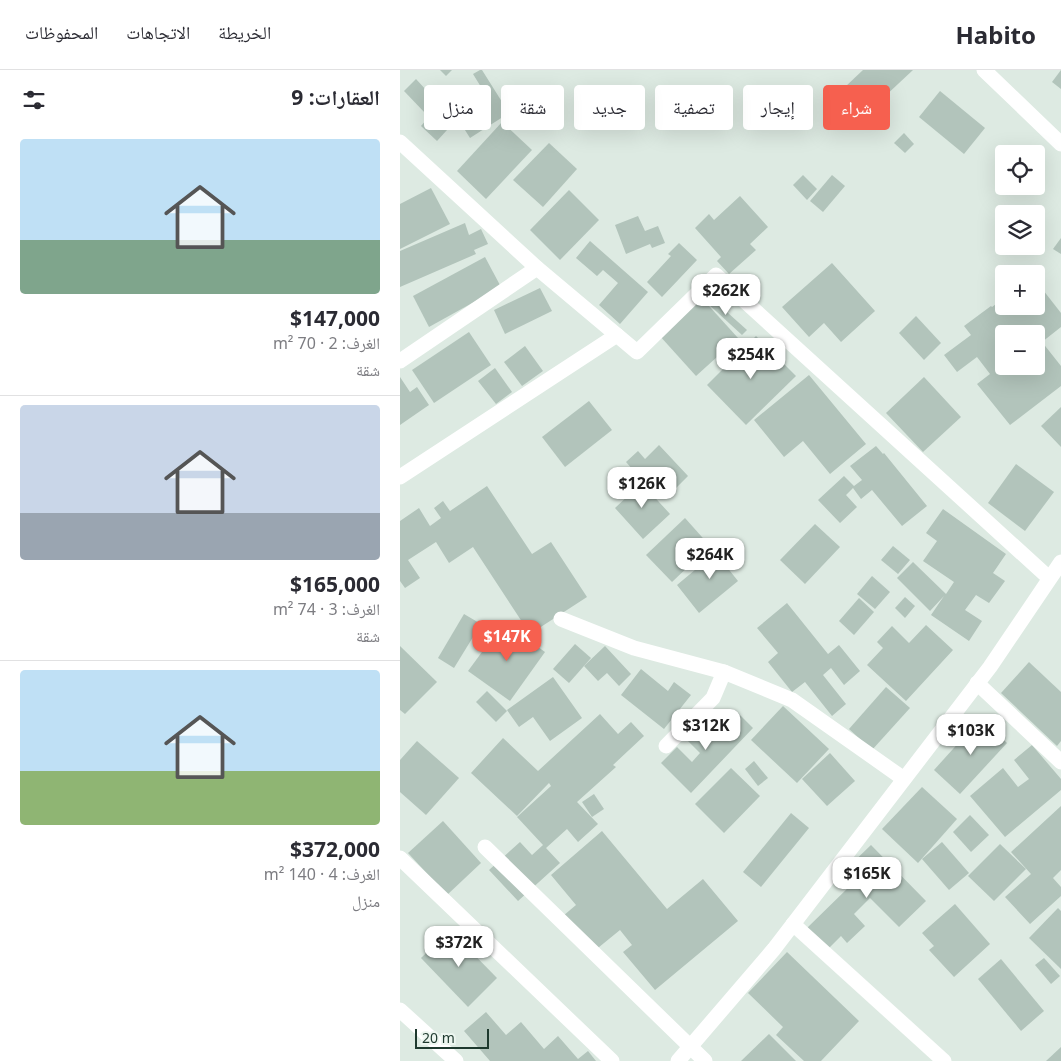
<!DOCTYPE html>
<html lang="ar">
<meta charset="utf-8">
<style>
body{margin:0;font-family:"Noto Sans","Noto Naskh Arabic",sans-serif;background:#f2f2f3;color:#2b2b33;direction:rtl;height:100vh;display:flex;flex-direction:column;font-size:19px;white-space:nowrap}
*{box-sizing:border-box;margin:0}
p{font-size:16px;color:#7c7c81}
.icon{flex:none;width:28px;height:28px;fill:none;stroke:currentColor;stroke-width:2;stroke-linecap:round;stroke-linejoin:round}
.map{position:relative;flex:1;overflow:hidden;direction:ltr}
.sheet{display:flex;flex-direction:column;background:#fff;width:400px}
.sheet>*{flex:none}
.banner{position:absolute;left:15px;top:15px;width:475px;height:45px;direction:rtl;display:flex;gap:10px}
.fabs{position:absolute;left:595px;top:75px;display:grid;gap:10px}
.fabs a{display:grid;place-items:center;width:50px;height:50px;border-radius:5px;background:#fff;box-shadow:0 5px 20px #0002;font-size:25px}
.scale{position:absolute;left:15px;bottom:12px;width:74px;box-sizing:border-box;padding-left:5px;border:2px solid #1e392e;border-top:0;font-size:14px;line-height:18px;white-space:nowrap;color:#1e392e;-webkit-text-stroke:4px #edf6f0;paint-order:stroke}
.price{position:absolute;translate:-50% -42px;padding:0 11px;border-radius:10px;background:#fff;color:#222;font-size:16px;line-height:32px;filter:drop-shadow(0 1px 2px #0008)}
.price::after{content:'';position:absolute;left:50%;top:30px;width:15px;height:11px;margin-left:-8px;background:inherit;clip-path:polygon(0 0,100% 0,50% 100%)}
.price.current{background:#f6604f;color:#fff}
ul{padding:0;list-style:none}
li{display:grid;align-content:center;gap:10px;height:265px;padding:0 20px}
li+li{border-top:1px solid #e1e1e2}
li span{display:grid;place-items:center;height:155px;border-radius:5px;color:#555}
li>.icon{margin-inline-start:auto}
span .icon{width:90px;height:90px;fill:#fffc;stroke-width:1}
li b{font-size:21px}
h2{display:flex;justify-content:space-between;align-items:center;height:60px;padding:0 20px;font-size:21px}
.chip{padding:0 18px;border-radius:5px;background:#fff;box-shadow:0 5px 20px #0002;font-size:18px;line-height:45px}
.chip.current{background:#f6604f;color:#fff}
header{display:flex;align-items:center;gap:30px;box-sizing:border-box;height:70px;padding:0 25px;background:#fff;border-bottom:1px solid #e1e1e2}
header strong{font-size:24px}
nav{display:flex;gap:28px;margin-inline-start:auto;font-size:18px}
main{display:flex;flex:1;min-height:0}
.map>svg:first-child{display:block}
.building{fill:#b2c4bb;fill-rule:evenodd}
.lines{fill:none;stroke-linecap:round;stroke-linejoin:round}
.street{stroke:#fff;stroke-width:15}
.secondary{stroke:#fff;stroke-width:15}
</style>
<header>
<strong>Habito</strong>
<nav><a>الخريطة</a><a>الاتجاهات</a><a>المحفوظات</a></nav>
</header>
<main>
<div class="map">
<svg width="661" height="991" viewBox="0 0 661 991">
<rect width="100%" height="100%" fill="#ddeae2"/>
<!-- building -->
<g class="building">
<path d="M40,0H52L46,6Z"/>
<path d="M80,0H82L109,43L70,68L58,49L89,30L73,4Z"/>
<path d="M463,0H513L468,42L445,17Z"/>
<path d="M661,0V19L652,12Z"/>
<path d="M16,9L38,33L26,44L4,21Z"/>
<path d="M540,21L585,58L564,84L519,47Z"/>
<path d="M51,22L68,37L37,71L21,56Z"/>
<path d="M102,52L132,80L86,129L57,101Z"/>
<path d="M504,63L514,74L505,83L494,73Z"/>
<path d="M149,73L177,99L143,137L113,110Z"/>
<path d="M403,105L417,119L407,130L393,115Z"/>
<path d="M432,105L445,116L423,142L410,131Z"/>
<path d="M31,118L50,154L0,179V134Z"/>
<path d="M169,120L199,150L160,190L130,160Z"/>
<path d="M340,126L368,157L350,174L356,180L329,204L317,191L321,187L295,158L309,144L314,150Z"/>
<path d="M238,146L245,161L258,156L265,173L252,178L250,174L226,184L215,155Z"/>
<path d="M65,153L69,165L81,159L88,174L74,180L76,184L0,217V181Z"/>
<path d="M636,163L645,170L635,181L629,176H636Z"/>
<path d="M661,168V184L653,179Z"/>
<path d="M190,171L248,222L220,254L199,235L218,213L203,200L197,206L176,188Z"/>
<path d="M279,173L297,190L262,227L247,212L271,186L268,184Z"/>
<path d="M85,187L101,217L29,257L13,226Z"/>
<path d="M432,193L475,241L441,272L424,253L409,267L382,237Z"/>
<path d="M636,211L661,243V257L642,272L661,296V316L610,355L577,314L590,304L577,287L557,302L544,285L571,265L564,256L591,236L592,237L604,228V236H636ZM604,264H636V296H604Z"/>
<path d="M140,218L152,241L105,264L94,240Z"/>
<path d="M300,226L338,268L296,306L259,265Z"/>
<path d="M309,226L347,260L342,265L305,231Z"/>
<path d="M516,246L541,273L524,290L499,263Z"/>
<path d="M69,262L91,295L34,333L12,300Z"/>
<path d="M356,266L396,306L346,355L307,315Z"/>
<path d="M125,276L143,301L122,316L104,292Z"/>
<path d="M95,298L112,322L96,334L78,311Z"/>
<path d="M409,305L466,374L430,404L403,371L384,387L354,350Z"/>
<path d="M0,307L10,322L17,317L29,335L0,355Z"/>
<path d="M524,307L561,347L523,382L486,343Z"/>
<path d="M189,331L212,360L165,397L142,367Z"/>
<path d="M661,337V377L641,356Z"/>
<path d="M259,375L288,406L274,420L252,397L240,408L226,392L238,381L245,389Z"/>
<path d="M476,376L483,384L484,383L527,436L502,456L472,420L461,429L453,418L446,425L457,437L440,453L418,430L444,406L454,416L462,410L450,396Z"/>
<path d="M616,394L654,422L625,461L588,433Z"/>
<path d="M237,408L270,444L243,469L215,438L231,423L226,418Z"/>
<path d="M87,416L132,484L151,472L187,527L130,564L73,477L49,493L36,472L8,490L20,508L5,518L0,511V451L19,438L30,456L41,448L34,438L43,431L50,441Z"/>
<path d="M543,439L606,484L593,503L605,511L589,533L576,525L565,540L582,551L569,571L531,545L544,526L530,541L497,508L513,492L546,524L554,512L523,491L537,471L526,463Z"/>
<path d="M285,448L310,476L272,512L246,485Z"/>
<path d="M415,454L440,477L405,514L380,490Z"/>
<path d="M326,474L337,488L326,496L338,511L299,543L277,515Z"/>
<path d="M493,476L510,490L498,504L481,490Z"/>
<path d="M472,506L490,522L475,539L457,524Z"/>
<path d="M505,527L515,536L505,548L495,538Z"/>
<path d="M459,528L474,542L454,565L439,551Z"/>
<path d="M387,533L428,584L439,575L460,601L444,615L431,598L423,605L446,634L432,646L405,612L392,622L368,592L378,583L357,558Z"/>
<path d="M64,544L81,554L54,598L38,588Z"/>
<path d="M104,552L145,582L110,631L68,601Z"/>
<path d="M526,555L553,580L506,631L467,595L483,578L477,572L492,556L509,573Z"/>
<path d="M175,574L191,588L169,613L153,599Z"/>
<path d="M0,576L37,612L5,644L0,640Z"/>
<path d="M205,576L231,604L219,616L207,603L198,611L184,596Z"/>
<path d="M629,592L661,622V671L657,676L601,623Z"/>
<path d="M241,599L268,621L274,612L291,625L264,659L221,625Z"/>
<path d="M153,607L182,648L150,671L133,647L119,657L107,640Z"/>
<path d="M486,617L510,638L472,680L449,659Z"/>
<path d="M87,621L107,641L96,652L76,632Z"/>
<path d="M383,636L429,679L397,713L351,670Z"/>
<path d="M338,643L353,658L291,723L261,693L277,677L292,692L300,683L287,670L309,648L322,660Z"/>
<path d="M200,644L218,664L231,652L244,666L213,695L216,697L177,732L198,754L178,772L167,759L146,778L160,793L118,831L89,800L120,772L132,785L143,775L117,747L151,716L149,713L117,746L71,703L103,668L138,701Z"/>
<path d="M581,648L607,673L560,724L534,700Z"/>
<path d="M17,671L59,708L26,745L0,722V690Z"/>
<path d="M632,675L661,709V720L605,767L570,726L603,698L618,717L629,709L614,690Z"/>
<path d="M430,683L455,711L427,736L402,709Z"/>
<path d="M354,691L368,708L358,716L345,699Z"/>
<path d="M331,698L360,726L324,763L295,734Z"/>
<path d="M522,717L557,749L518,793L482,759Z"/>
<path d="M194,724L204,739L192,747L182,732Z"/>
<path d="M661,736V800L653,808L661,817V826L630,854L605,827L631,804L611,782Z"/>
<path d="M391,743L409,758L361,817L343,802Z"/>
<path d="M570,745L589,765L571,782L553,762Z"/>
<path d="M43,751L81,793L47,825L8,783Z"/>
<path d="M202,761L267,839L303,809L338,851L255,920L223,882L232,875L220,860L193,882L163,846L176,835L151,805Z"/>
<path d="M542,772L569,803L549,820L522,789Z"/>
<path d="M600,774L626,799L594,831L568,806Z"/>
<path d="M471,775L526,831L499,857L470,828L454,844L465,856L447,873L441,866L428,879L407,858L452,814L442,803Z"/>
<path d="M555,834L590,874L554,907L529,880L534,876L522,863Z"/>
<path d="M658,838L661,841V899L629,868Z"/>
<path d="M50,860L97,908L68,937L21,888Z"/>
<path d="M387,882L459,951L421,991H404L376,965L383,957L348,923Z"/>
<path d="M644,888L660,906L651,914L635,895Z"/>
<path d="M601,889L644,941L621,961L578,909Z"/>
<path d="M86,942L106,965L121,952L144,979L158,966L178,989L188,981L196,991H90L64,961Z"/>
<path d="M369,964L396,991H341Z"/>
<path d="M661,977V991H646Z"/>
</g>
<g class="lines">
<!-- street -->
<g class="street">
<path d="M584,0L661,74"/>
<path d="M0,72L137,198L237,282L316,205L649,508"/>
<path d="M0,291L137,198"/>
<path d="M0,407L217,265"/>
<path d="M161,549L234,578L324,602L392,630L504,709"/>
<path d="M577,613L661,692"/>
<path d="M266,676L313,628L324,602"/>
<path d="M85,777L305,991"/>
<path d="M0,788L212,991"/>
<path d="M393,854L544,991"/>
<path d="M0,940L56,991"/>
</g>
<!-- secondary -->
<path class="secondary" d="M278,991L374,879L590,597L661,492"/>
</g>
</svg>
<div class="fabs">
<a><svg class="icon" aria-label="locate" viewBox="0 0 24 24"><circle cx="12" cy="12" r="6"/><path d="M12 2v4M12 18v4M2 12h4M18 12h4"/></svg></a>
<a><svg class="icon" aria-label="layers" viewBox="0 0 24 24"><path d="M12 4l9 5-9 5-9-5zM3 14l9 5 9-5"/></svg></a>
<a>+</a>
<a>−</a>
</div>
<div class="scale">20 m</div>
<b class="price" style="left:326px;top:246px">$262K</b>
<b class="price" style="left:351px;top:310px">$254K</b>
<b class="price" style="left:242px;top:439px">$126K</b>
<b class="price" style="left:310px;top:510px">$264K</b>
<b class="price current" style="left:107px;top:592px">$147K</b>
<b class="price" style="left:306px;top:681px">$312K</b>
<b class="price" style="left:571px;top:686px">$103K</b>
<b class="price" style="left:467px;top:829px">$165K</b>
<b class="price" style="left:59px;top:898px">$372K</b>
<div class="banner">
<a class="chip current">شراء</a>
<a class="chip">إيجار</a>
<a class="chip">تصفية</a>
<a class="chip">جديد</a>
<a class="chip">شقة</a>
<a class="chip">منزل</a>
</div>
</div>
<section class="sheet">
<h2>العقارات: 9<svg class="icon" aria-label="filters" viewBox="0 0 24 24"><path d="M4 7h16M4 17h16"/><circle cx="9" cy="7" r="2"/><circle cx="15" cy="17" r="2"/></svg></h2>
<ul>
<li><span style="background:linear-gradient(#bfe0f5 65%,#7fa58c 0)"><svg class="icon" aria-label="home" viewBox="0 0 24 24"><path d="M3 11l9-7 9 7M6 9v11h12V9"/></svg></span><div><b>$147,000</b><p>الغرف: 2 · 70 m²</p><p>شقة</p></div></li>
<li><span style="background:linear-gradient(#c9d6e8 70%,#9aa5b1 0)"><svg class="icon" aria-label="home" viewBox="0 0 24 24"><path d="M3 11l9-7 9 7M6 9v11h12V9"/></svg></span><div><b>$165,000</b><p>الغرف: 3 · 74 m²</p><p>شقة</p></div></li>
<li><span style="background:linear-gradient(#bfe0f5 65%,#8fb573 0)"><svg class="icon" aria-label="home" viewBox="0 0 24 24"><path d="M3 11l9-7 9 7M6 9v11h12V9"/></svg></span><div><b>$372,000</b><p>الغرف: 4 · 140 m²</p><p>منزل</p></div></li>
</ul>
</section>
</main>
